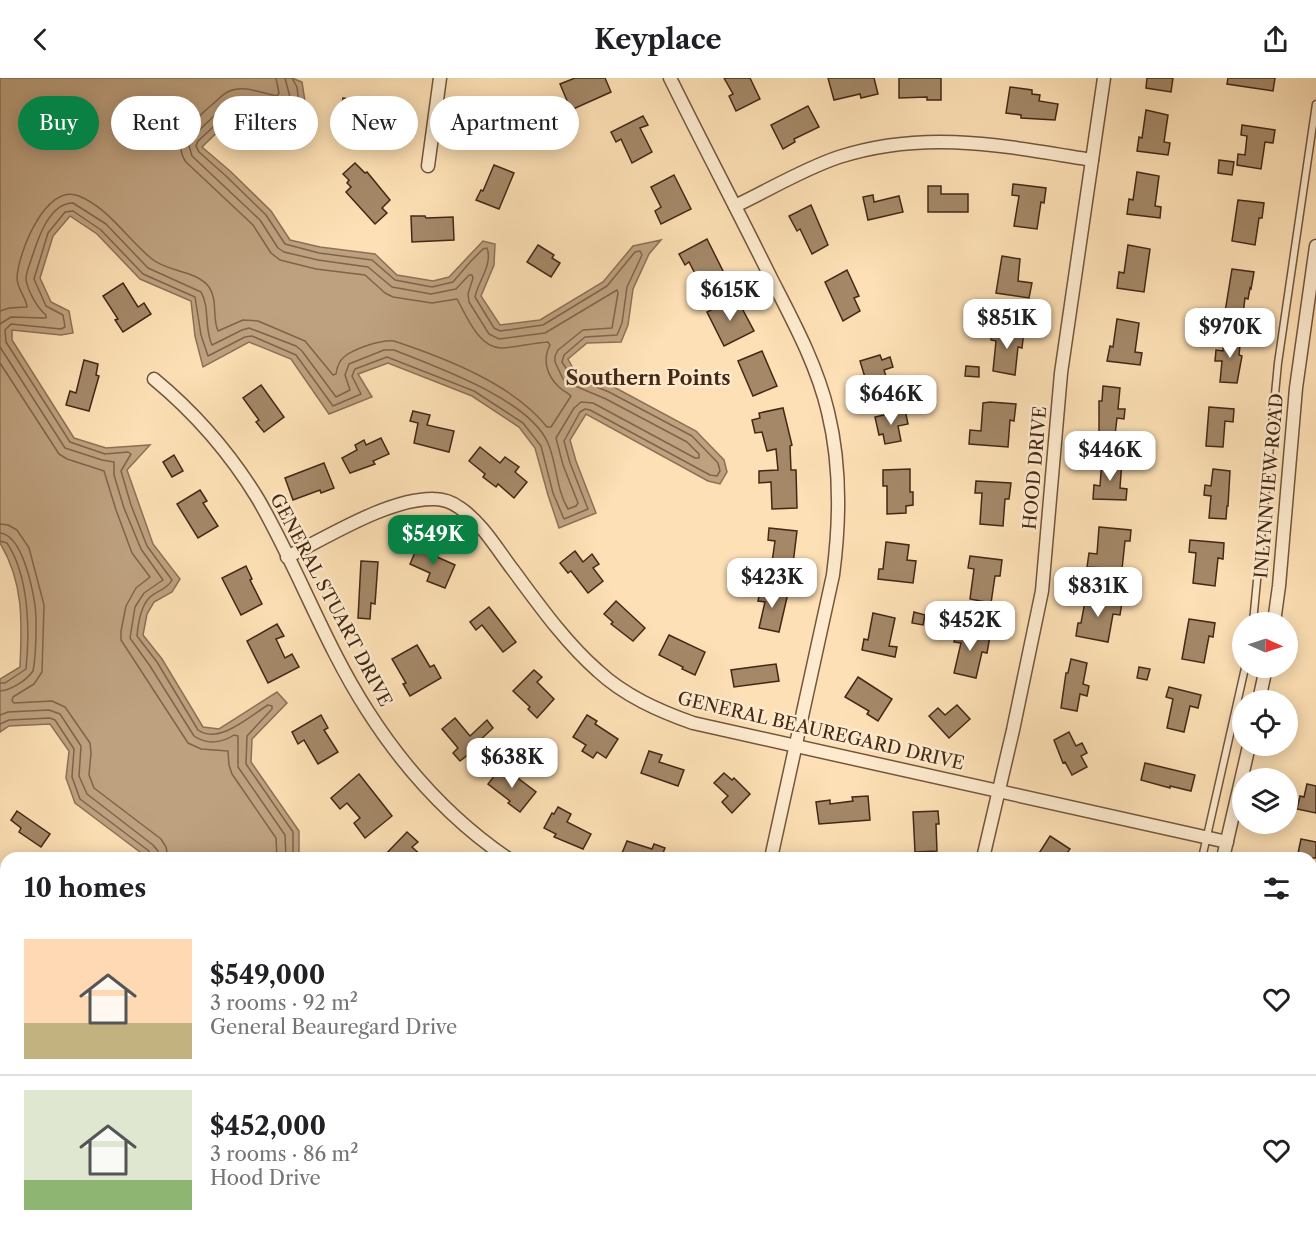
<!DOCTYPE html>
<meta charset="utf-8">
<style>
body{margin:0;font-family:"Libre Caslon Text",serif;background:#f2f2f2;color:#202124;height:100vh;display:flex;flex-direction:column;font-size:22px;white-space:nowrap}
*{box-sizing:border-box;margin:0}
p{font-size:20px;color:#757577}
.icon{flex:none;width:33px;height:33px;fill:none;stroke:currentColor;stroke-width:2;stroke-linecap:round;stroke-linejoin:round}
.map{position:relative;flex:1;overflow:hidden}
.sheet{position:absolute;left:0px;top:774px;width:1317px;height:386px;display:flex;flex-direction:column;background:#fff;border-radius:18px 18px 0 0;box-shadow:0 3px 15px #0003}
.sheet>*{flex:none}
.top-card{position:absolute;left:18px;top:18px;width:600px;height:54px;display:flex;gap:12px}
.needle{width:39px;rotate:93deg}
.tools{position:absolute;left:1232px;top:534px;display:grid;gap:12px}
.tools a{display:grid;place-items:center;width:66px;height:66px;border-radius:50%;background:#fff;box-shadow:0 3px 15px #0003;font-size:30px}
.price{position:absolute;translate:-50% -51px;padding:0 14px;border-radius:12px;background:#fff;color:#222;font-size:20px;line-height:39px;filter:drop-shadow(0 2px 3px #0008)}
.price::after{content:'';position:absolute;left:50%;top:36px;width:18px;height:14px;margin-left:-9px;background:inherit;clip-path:polygon(0 0,100% 0,50% 100%)}
.price.selected{background:#0b8043;color:#fff}
ul{padding:0;list-style:none}
li{display:flex;align-items:center;gap:18px;height:150px;padding:0 24px}
li+li{border-top:2px solid #e0e0e0}
li span{display:grid;place-items:center;flex:none;width:168px;height:120px;border-radius:0px;color:#555}
li>.icon{margin-inline-start:auto}
span .icon{width:72px;height:72px;fill:#fffc;stroke-width:1}
li b{font-size:26px}
h2{display:flex;justify-content:space-between;align-items:center;height:72px;padding:0 24px;font-size:26px}
.pill{padding:0 21px;border-radius:27px;background:#fff;box-shadow:0 3px 15px #0003;font-size:21px;line-height:54px}
.pill.selected{background:#0b8043;color:#fff}
header{display:flex;justify-content:space-between;align-items:center;height:78px;padding:0 24px;background:#fff;font-size:27px;font-weight:700}
.map>svg:first-child{display:block}
.water{fill:#bea17f;stroke:#8d7155;stroke-width:1.5}
.lines{fill:none;stroke-linecap:round;stroke-linejoin:round}
.shore{stroke:#80644a;stroke-width:1.5}
.building{fill:#a48868;stroke:#432815;stroke-width:1.5}
.lane-casing{stroke:#72563d;stroke-width:9}
.street-casing{stroke:#72563d;stroke-width:15}
.lane{stroke:#feebcf;stroke-width:6}
.street{stroke:#feebcf;stroke-width:12}
.labels{text-anchor:middle;stroke-width:5;stroke-linejoin:round;paint-order:stroke}
.street-label{font-size:18px;fill:#432815;stroke:#feebcf}
.neighbourhood-label{font-size:20px;font-weight:bold;fill:#432815;stroke:#feebcf}
</style>
<header><svg class="icon" aria-label="back" viewBox="0 0 24 24"><path d="M15 5l-7 7 7 7"/></svg>Keyplace<svg class="icon" aria-label="share" viewBox="0 0 24 24"><path d="M12 15V3M7 8l5-5 5 5M5 13v7h14v-7"/></svg></header>
<div class="map">
<svg width="1316" height="1159" viewBox="0 0 1316 1159">
<rect width="100%" height="100%" fill="#fde0b5"/>
<filter id="stains"><feTurbulence type="fractalNoise" baseFrequency=".00333" numOctaves="4"/><feColorMatrix values="0 0 0 0 .2 0 0 0 0 .09 0 0 0 0 .02 0 0 0 .5 -.17"/></filter>
<radialGradient id="worn" r=".72"><stop offset=".6" stop-color="#630" stop-opacity="0"/><stop offset="1" stop-color="#630" stop-opacity=".3"/></radialGradient>
<!-- water -->
<g class="water">
<path d="M0,0H292L302,4L306,30L289,44L239,33L202,69L230,93L271,133L290,162L320,169L375,176L397,197L433,203L449,199L483,163L495,166L494,187L481,218L500,247L540,242L603,204L633,168L661,162L649,176L633,211L628,247L621,264L587,265L568,281L575,294L612,308L696,353L724,382L727,394L720,406L708,403L586,336L570,362L576,383L596,435L559,450L548,417L535,370L519,349L472,318L388,285L358,296L372,319L329,336L291,281L249,264L203,289L195,258L191,223L140,201L97,156L70,138L53,158L40,200L51,224L69,233L73,255L61,257L12,252V262L74,360L106,370L150,367L127,392L153,466L180,501L172,514L154,524L147,536L143,557L162,581L203,649L219,651L277,614L287,625L252,661L251,684L299,753V780H148L75,725L66,700L69,673L50,646L9,648L0,654V601L20,589C22,544 24,505 0,465Z"/>
<path d="M225,1154H293V1159H224Z"/>
</g>
<g class="lines">
<!-- shore -->
<g class="shore">
<path d="M292,0L297,9L299,27L288,37L237,27L198,63L196,68L199,74L226,98L266,137L285,166L319,175L372,182L395,202L432,209L453,204L471,183L483,171L487,170C493,187 478,203 475,219L494,250L500,253L543,247L607,208L635,174L640,173L642,177L627,209L622,245L617,257L585,259L564,277L562,284L572,299L609,314L692,358L718,385L720,393L717,398L710,397L590,332L585,331L580,334L564,363L570,385L588,431L564,441L553,415L541,368L523,345L474,313L387,279L355,291L352,298L361,316L333,328L296,277L252,258L245,259L208,278L201,257L195,219L143,196L101,152L73,133L65,134L48,155L34,201L46,228L63,237L65,249L61,251L11,246L5,252L6,264L70,364L105,376L128,374L131,376L121,393L131,427L147,468L172,502C167,512 157,512 149,520C140,530 138,546 137,558L157,584L198,652C219,667 250,638 268,627L272,628V631L247,658L246,686L293,754V780"/>
<path d="M0,233L9,230L27,229C26,219 17,211 17,200C18,175 46,104 79,118C110,131 127,161 152,181C167,194 196,192 209,209C218,222 212,240 218,253L243,242L258,243L305,263L333,297L336,296C337,289 339,283 344,279C353,271 382,261 394,263C445,280 513,306 547,349H551L571,318C568,315 563,313 559,309C547,298 542,282 550,267L548,264C533,265 517,269 502,270C479,271 466,237 457,221L432,225L393,219L385,215L365,197L316,191L280,182L271,175L253,147L186,84C167,58 205,34 223,17C239,4 259,15 277,18L279,15L276,0"/>
<path d="M0,246L11,239L46,240V237C38,231 27,212 26,201C26,195 29,188 31,182C37,164 48,125 73,125L106,146L148,190L201,214C210,229 204,251 212,267L242,252L249,250L296,268L302,273L336,319L350,312L345,297L349,286L384,272H394C436,289 529,321 548,365C557,386 556,411 568,431L576,428L578,425L563,387L556,360L574,330L581,324L593,325L695,380H699V376L687,364L606,321L568,305L563,301L555,284V278L558,272L583,252L612,250L618,215L617,212L545,255L499,261L489,256L469,224L468,216L473,200L472,197H469L456,211L431,216L392,209L368,189L318,182L284,174L278,170L260,142L192,78L189,68L193,58L233,20L242,19L286,28L291,23L285,0"/>
<path d="M0,269L65,370L102,382L114,384V397L124,430L141,471L163,502L144,515L135,529L130,560L150,588L194,658C207,667 222,665 234,657L238,658V689L285,757L286,780"/>
<path d="M0,285L59,376L67,381L104,393L116,432L132,475L150,499L136,510L126,528L121,553V562L188,665L201,671L228,673L229,687L232,696L276,760L277,780"/>
<path d="M0,446L8,447L17,452L29,470L44,527L42,594L34,606L13,619L12,623L14,625L52,623L65,629L90,665L91,675L89,697L94,710L161,761L166,769L168,780"/>
<path d="M0,455C22,457 32,508 35,527C37,542 36,579 33,593C26,603 11,612 0,613"/>
<path d="M0,463L7,465C29,498 30,552 26,591L5,605H0"/>
<path d="M0,637L8,634L49,632L60,636L81,668L79,698L87,716L153,767L158,773L159,780"/>
<path d="M0,646L9,642L50,640L55,642L74,671L72,699L80,721L149,773L151,780"/>
</g>
</g>
<!-- building -->
<g class="building">
<path d="M575,0H605L611,14L571,32L560,6Z"/>
<path d="M724,0H750L760,21L736,33L729,18L733,16Z"/>
<path d="M828,0H874L878,16L861,20L860,16L834,22Z"/>
<path d="M899,0H941V22H927V19L899,20Z"/>
<path d="M1147,0H1173L1171,14L1146,10Z"/>
<path d="M1228,0H1275L1273,13L1227,6Z"/>
<path d="M1010,9L1032,12V16L1040,17L1039,23L1058,26L1055,42L1021,40V37L1006,35Z"/>
<path d="M343,20L360,23L359,28L385,32L381,55L338,46Z"/>
<path d="M493,26L494,29L521,26L523,50L482,53L480,27Z"/>
<path d="M808,28L819,49L794,61L795,64L783,71L771,47Z"/>
<path d="M1146,32L1168,37L1164,64L1170,65L1168,77L1137,73L1139,59L1142,60Z"/>
<path d="M643,38L648,47L640,50L652,74L632,85L621,61L616,64L611,54Z"/>
<path d="M1242,47L1275,52L1273,65L1265,64L1261,91L1237,87L1238,76L1245,77L1247,58L1241,57Z"/>
<path d="M1219,82L1234,84L1232,97L1218,95Z"/>
<path d="M355,85L365,95L367,94L390,122L382,130L387,135L375,146L346,114L351,109L347,105L349,102L343,96Z"/>
<path d="M494,87L514,95L499,131L476,122L481,112L483,113Z"/>
<path d="M1137,94L1159,98L1155,128L1161,129L1160,140L1127,136L1129,121L1133,122Z"/>
<path d="M674,97L691,131L661,146L655,133L661,129L651,109Z"/>
<path d="M1013,106L1046,110L1044,125L1041,124L1037,151L1014,148L1019,118L1012,117Z"/>
<path d="M928,108H941V116H968V134H928Z"/>
<path d="M873,117L874,124L899,118L903,134L868,142L863,119Z"/>
<path d="M1238,122L1264,125L1262,140H1259L1255,167L1232,163Z"/>
<path d="M811,127L828,167L812,176L800,151L797,153L789,138Z"/>
<path d="M411,138H425L426,140L453,139L454,162L412,164Z"/>
<path d="M707,161L724,195L701,207L689,184L685,187L679,176Z"/>
<path d="M538,167L554,177L552,180L560,185L551,199L527,184Z"/>
<path d="M1128,167L1150,171L1144,214L1117,210L1119,194L1124,195Z"/>
<path d="M1002,178L1020,181L1018,203L1032,205L1029,220L996,215Z"/>
<path d="M1232,191L1254,194L1251,211L1250,210L1248,221L1245,220L1243,236L1225,234Z"/>
<path d="M847,192L859,218L854,220L860,233L843,243L825,204Z"/>
<path d="M123,205L138,229L144,225L151,236L123,254L115,242L118,241L103,218Z"/>
<path d="M736,219L754,253L724,268L707,234Z"/>
<path d="M1117,241L1139,245L1135,274L1142,275L1140,287L1107,283L1110,268L1113,269Z"/>
<path d="M992,251L1024,253L1022,270L1018,269L1015,297L993,293L996,263L991,262Z"/>
<path d="M1224,257L1241,258L1239,277L1242,278L1237,305L1220,304L1222,283H1215L1216,272L1223,273Z"/>
<path d="M762,273L777,308L753,318L738,283Z"/>
<path d="M880,277L882,282L890,279L893,289L884,292L888,305L873,310L871,305L867,306L860,283Z"/>
<path d="M84,282L98,286L96,297L99,298L89,333L66,327L70,313L76,315Z"/>
<path d="M966,288L979,289V299L965,298Z"/>
<path d="M261,307L284,339L264,354L256,344L259,342L243,320Z"/>
<path d="M1103,308L1120,310L1118,331H1125L1124,341L1117,340L1115,357L1099,356V323H1102Z"/>
<path d="M990,324L1016,326L1014,343L1010,342L1008,369L969,366L970,352L981,353L983,325Z"/>
<path d="M1209,329L1234,331L1233,344L1225,343L1223,369L1206,368Z"/>
<path d="M783,330L792,367L790,368L791,392H796L797,430L772,431L771,404L759,405V393L778,392L776,371L767,373L762,354L755,355L752,342L760,340L759,335Z"/>
<path d="M905,332L908,346L898,348L901,363L885,366L883,356L879,357L875,339Z"/>
<path d="M413,333L430,337L427,347L454,353L449,374L414,365L418,345L410,343Z"/>
<path d="M381,360L389,376L373,383L375,386L350,395L342,380L357,372L355,367L364,362L366,367Z"/>
<path d="M480,369L500,385L505,379L519,389L515,394L527,404L514,420L498,406L496,409L483,399L485,396L469,383Z"/>
<path d="M174,377L183,393L172,399L163,384Z"/>
<path d="M1102,381L1122,382L1120,410L1127,411L1126,422L1093,421L1094,407L1100,408Z"/>
<path d="M324,385L334,410L321,415L320,412L293,422L285,400Z"/>
<path d="M910,391V414H913V427L906,428V435L887,436V408H883V392Z"/>
<path d="M1213,391L1230,393L1228,428H1227L1226,441L1209,440L1211,418L1204,417L1205,407L1211,408Z"/>
<path d="M976,403L1011,405L1009,421H1005L1003,448L980,446L982,415H975Z"/>
<path d="M200,412L207,423L203,425L218,448L198,460L177,426Z"/>
<path d="M1099,449L1131,452L1130,463H1125L1122,491L1087,489L1089,475L1097,476Z"/>
<path d="M769,450L797,453L792,494L771,491L775,463L768,462Z"/>
<path d="M1190,462L1224,465L1223,481L1218,480L1215,508L1193,505L1196,475L1189,474Z"/>
<path d="M886,464L909,467L907,482L916,483L913,505L878,501L879,491H883Z"/>
<path d="M419,465L428,469L426,474L455,487L445,510L427,503L430,495L410,486Z"/>
<path d="M575,473L583,484L592,476L599,486L593,490L603,503L588,515L571,493L568,495L560,485Z"/>
<path d="M970,478L1002,482L1000,498H995L991,525L970,521L974,491L968,490Z"/>
<path d="M361,483L378,484L375,526L371,525L370,541L358,540Z"/>
<path d="M246,488L252,501L250,502L262,526L241,537L222,500Z"/>
<path d="M761,509L788,515L779,554L759,550L765,524L758,523Z"/>
<path d="M1086,518L1122,524L1120,537L1113,536L1108,564L1076,558L1078,545H1081Z"/>
<path d="M616,523L645,550L633,563L611,546L613,544L604,536Z"/>
<path d="M489,529L516,564L503,574L482,547L476,552L470,544Z"/>
<path d="M914,534L925,537L923,547L912,545Z"/>
<path d="M873,535L895,540L889,568L897,569L895,579L862,572L864,561L868,562Z"/>
<path d="M1189,541L1215,545L1213,559L1209,558L1204,585L1182,581Z"/>
<path d="M277,546L284,558L276,561L285,580L292,576L299,589L268,605L247,563Z"/>
<path d="M957,552L990,558L987,575L982,574L976,600L954,595L961,565L954,564Z"/>
<path d="M669,557L705,574L695,597L682,591L683,589L659,577Z"/>
<path d="M417,567L430,589L434,587L441,600L410,618L403,606L406,605L392,581Z"/>
<path d="M1071,581L1087,585L1083,606L1089,608L1087,618L1080,616L1077,633L1061,630L1066,595H1068Z"/>
<path d="M776,586L779,603L734,609L731,592Z"/>
<path d="M1139,589L1150,591L1147,602L1137,600Z"/>
<path d="M534,592L542,599L537,604L554,621L537,640L528,631L530,629L513,613Z"/>
<path d="M858,599L892,621L878,643L867,636L869,633L845,619Z"/>
<path d="M1169,609L1201,617L1198,630L1190,628L1184,654L1167,650L1173,621L1166,619Z"/>
<path d="M957,627L970,641L949,660L929,638L938,630L945,637Z"/>
<path d="M321,637L328,650L324,652L338,674L318,686L304,662L298,666L292,654Z"/>
<path d="M587,637L597,643L595,646L618,661L606,680L597,674L593,680L582,673L586,667L573,659Z"/>
<path d="M455,640L470,658L487,642L493,650L477,665L479,668L460,683L453,675L458,670L442,651Z"/>
<path d="M1069,654L1076,668L1082,665L1087,675L1081,678L1087,689L1072,697L1065,684L1063,685L1054,662Z"/>
<path d="M649,673L662,677L659,684L684,692L678,708L641,695Z"/>
<path d="M1145,685L1195,697L1191,713L1170,708V710L1141,702Z"/>
<path d="M502,688L536,714L520,734L508,725L510,723L488,706Z"/>
<path d="M724,695L732,702L734,700L750,716L732,735L722,724L728,718L714,705Z"/>
<path d="M359,696L392,738L365,760L354,745L360,740L347,725L340,731L331,720Z"/>
<path d="M1307,706L1316,708V735L1297,731L1300,718L1304,719Z"/>
<path d="M868,718L870,742L819,746L816,724L830,722V726L853,723L852,719Z"/>
<path d="M558,729L571,736L567,744L591,756L583,771L554,759L556,756L544,750L552,735L554,736Z"/>
<path d="M17,733L50,756L41,769L19,754L21,750L11,742Z"/>
<path d="M938,733L939,746H936L937,773L915,774L913,734Z"/>
<path d="M407,754L418,764L412,769L424,780H382Z"/>
<path d="M1050,758L1070,771L1063,780H1036Z"/>
<path d="M1301,761L1316,764V780H1297Z"/>
<path d="M627,763L652,771L654,766L665,770L663,775L673,778L672,780H620Z"/>
</g>
<g class="lines">
<defs>
<g id="lane">
<path d="M1253,544L1278,285L1316,26"/>
<path d="M1202,780L1245,590"/>
<path d="M1116,1159L1118,1154"/>
</g>
<g id="street">
<path d="M670,0C703,67 738,133 771,200C793,243 817,287 828,334C841,387 840,444 833,497L771,780"/>
<path d="M428,88L440,0"/>
<path d="M735,128C769,112 803,91 839,79C926,51 1005,68 1092,82"/>
<path d="M154,301C195,335 230,375 258,421C298,490 324,565 367,632C404,690 450,741 507,780"/>
<path d="M287,479C328,459 389,420 434,421C443,421 452,424 460,430C482,445 497,471 513,492C539,527 565,564 598,593C625,618 659,633 693,645L1227,764"/>
<path d="M1274,544L1279,508L1296,310L1316,168"/>
<path d="M1259,622L1266,590"/>
<path d="M983,780L1013,652L1042,513L1061,295L1104,0"/>
<path d="M1223,780L1249,668"/>
<path d="M0,819L6,822"/>
<path d="M106,1154V1159"/>
<path d="M670,1154L676,1159"/>
<path d="M898,1159L899,1154"/>
<path d="M1138,1159L1139,1154"/>
</g>
</defs>
<!-- lane casing -->
<use href="#lane" class="lane-casing"/>
<!-- street casing -->
<use href="#street" class="street-casing"/>
<!-- lane -->
<use href="#lane" class="lane"/>
<!-- street -->
<use href="#street" class="street"/>
</g>
<g class="labels">
<!-- street labels -->
<g class="street-label">
<text transform="translate(1035 390) rotate(-85)" y="6">HOOD DRIVE</text>
<text transform="translate(1269 408) rotate(-85)" y="6">INLYNNVIEW ROAD</text>
<text transform="translate(331 522) rotate(62)" y="6">GENERAL STUART DRIVE</text>
<text transform="translate(821 653) rotate(13)" y="6">GENERAL BEAUREGARD DRIVE</text>
</g>
<!-- neighbourhood labels -->
<g class="neighbourhood-label">
<text x="648" y="307">Southern Points</text>
</g>
</g>
<rect width="100%" height="100%" filter="url(#stains)"/>
<rect width="100%" height="100%" fill="url(#worn)"/>
</svg>
<div class="tools">
<a><svg class="needle" viewBox="-14 -14 28 28"><path d="M0-13l5 13h-10z" fill="#e53935"/><path d="M0 13l5-13h-10z" fill="#757577"/></svg></a>
<a><svg class="icon" aria-label="locate" viewBox="0 0 24 24"><circle cx="12" cy="12" r="6"/><path d="M12 2v4M12 18v4M2 12h4M18 12h4"/></svg></a>
<a><svg class="icon" aria-label="layers" viewBox="0 0 24 24"><path d="M12 4l9 5-9 5-9-5zM3 14l9 5 9-5"/></svg></a>
</div>
<b class="price" style="left:730px;top:244px">$615K</b>
<b class="price" style="left:1007px;top:272px">$851K</b>
<b class="price" style="left:1230px;top:281px">$970K</b>
<b class="price" style="left:891px;top:348px">$646K</b>
<b class="price" style="left:1110px;top:404px">$446K</b>
<b class="price selected" style="left:433px;top:488px">$549K</b>
<b class="price" style="left:772px;top:531px">$423K</b>
<b class="price" style="left:1098px;top:540px">$831K</b>
<b class="price" style="left:970px;top:574px">$452K</b>
<b class="price" style="left:512px;top:711px">$638K</b>
<div class="top-card">
<a class="pill selected">Buy</a>
<a class="pill">Rent</a>
<a class="pill">Filters</a>
<a class="pill">New</a>
<a class="pill">Apartment</a>
</div>
<section class="sheet">
<h2>10 homes<svg class="icon" aria-label="filters" viewBox="0 0 24 24"><path d="M4 7h16M4 17h16"/><circle cx="9" cy="7" r="2"/><circle cx="15" cy="17" r="2"/></svg></h2>
<ul>
<li><span style="background:linear-gradient(#ffd9b3 70%,#c2b280 0)"><svg class="icon" aria-label="home" viewBox="0 0 24 24"><path d="M3 11l9-7 9 7M6 9v11h12V9"/></svg></span><div><b>$549,000</b><p>3 rooms · 92 m²</p><p>General Beauregard Drive</p></div><svg class="icon" aria-label="heart" viewBox="0 0 24 24"><path d="M12 20l-8-8c-3-5 5-10 8-4 3-6 11-1 8 4z"/></svg></li>
<li><span style="background:linear-gradient(#dfe7d0 75%,#8fb573 0)"><svg class="icon" aria-label="home" viewBox="0 0 24 24"><path d="M3 11l9-7 9 7M6 9v11h12V9"/></svg></span><div><b>$452,000</b><p>3 rooms · 86 m²</p><p>Hood Drive</p></div><svg class="icon" aria-label="heart" viewBox="0 0 24 24"><path d="M12 20l-8-8c-3-5 5-10 8-4 3-6 11-1 8 4z"/></svg></li>
</ul>
</section>
</div>
